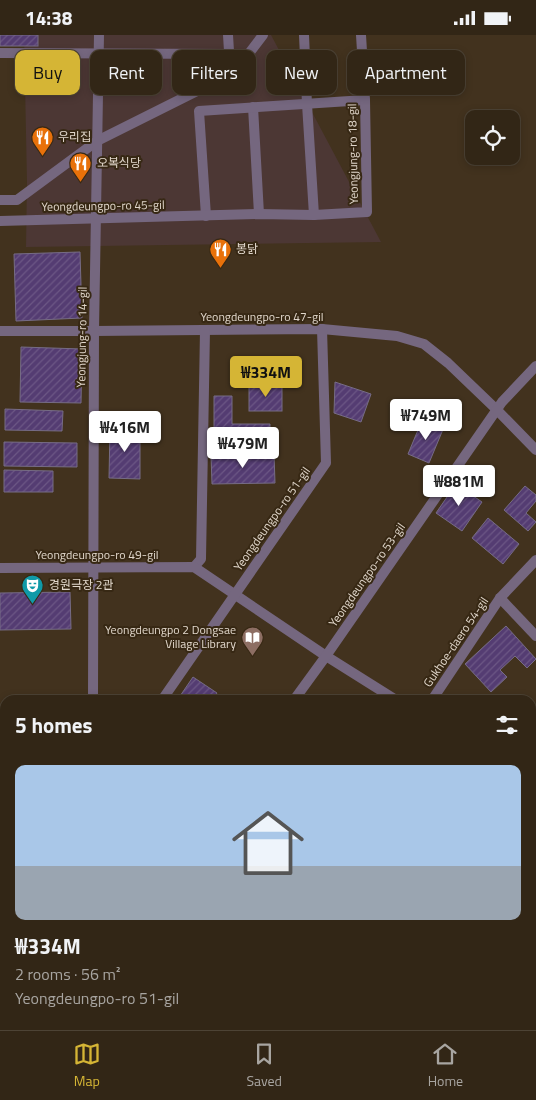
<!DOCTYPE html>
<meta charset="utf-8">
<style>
body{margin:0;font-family:"Titillium Web","Noto Sans KR",sans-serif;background:#3d3223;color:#f1f3f6;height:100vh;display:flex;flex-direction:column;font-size:19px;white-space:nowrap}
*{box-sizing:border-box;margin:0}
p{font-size:16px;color:#a8a5a1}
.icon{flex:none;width:28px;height:28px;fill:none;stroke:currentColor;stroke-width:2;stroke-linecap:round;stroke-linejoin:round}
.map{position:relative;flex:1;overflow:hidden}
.drawer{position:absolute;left:0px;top:660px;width:536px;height:335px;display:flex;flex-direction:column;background:#322616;border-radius:15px 15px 0 0;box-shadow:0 2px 8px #0003,0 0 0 1px #4d4335}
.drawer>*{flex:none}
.guide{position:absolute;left:15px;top:15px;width:506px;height:45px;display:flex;gap:10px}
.fabs{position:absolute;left:465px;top:75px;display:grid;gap:10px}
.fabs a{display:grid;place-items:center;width:55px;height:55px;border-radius:10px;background:#322616;box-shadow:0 2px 8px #0003,0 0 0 1px #4d4335;font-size:25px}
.price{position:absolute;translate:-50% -42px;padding:0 11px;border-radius:5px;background:#fff;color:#222;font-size:16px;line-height:32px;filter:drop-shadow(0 1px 2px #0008)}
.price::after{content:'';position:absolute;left:50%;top:30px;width:15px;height:11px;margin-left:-8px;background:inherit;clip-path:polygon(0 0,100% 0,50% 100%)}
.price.selected{background:#d5b535;color:#111}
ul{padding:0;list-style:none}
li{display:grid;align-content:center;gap:10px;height:265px;padding:0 15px}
li span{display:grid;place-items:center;height:155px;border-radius:10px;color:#555}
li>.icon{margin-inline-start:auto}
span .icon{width:90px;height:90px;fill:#fffc;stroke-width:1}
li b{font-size:21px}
h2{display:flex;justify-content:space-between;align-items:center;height:60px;padding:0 15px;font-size:21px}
.tag{padding:0 18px;border-radius:10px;background:#322616;box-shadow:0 2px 8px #0003,0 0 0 1px #4d4335;font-size:18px;line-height:45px}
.tag.selected{background:#d5b535;color:#111}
.status{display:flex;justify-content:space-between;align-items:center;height:35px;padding:0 25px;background:#322616;direction:ltr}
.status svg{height:14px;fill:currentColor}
.tabs{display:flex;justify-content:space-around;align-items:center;height:70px;border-top:1px solid #4d4335;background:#322616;font-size:14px;color:#a8a5a1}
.tabs a{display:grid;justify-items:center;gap:2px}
.tabs .selected{color:#d5b535}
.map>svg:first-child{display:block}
.commercial{fill:#4c3734}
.grass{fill:url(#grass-tufts)}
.building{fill:url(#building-hatch);stroke:#766c85}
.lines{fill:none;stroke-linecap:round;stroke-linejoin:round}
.street{stroke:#75677f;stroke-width:10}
.labels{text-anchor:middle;stroke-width:4;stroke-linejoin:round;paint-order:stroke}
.poi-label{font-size:12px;fill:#e1d7cb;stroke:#372814;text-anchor:start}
.street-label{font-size:12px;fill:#e1d7cb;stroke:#372814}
</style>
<div class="status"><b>14:38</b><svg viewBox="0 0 49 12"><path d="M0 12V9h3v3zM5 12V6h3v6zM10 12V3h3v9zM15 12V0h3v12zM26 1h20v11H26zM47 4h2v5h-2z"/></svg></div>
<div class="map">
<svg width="536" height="995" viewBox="0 0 536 995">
<defs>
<pattern id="grass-tufts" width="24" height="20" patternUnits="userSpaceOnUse" patternTransform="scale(1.25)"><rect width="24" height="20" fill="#1f5c45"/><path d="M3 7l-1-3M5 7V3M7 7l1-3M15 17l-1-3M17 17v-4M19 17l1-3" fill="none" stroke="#3f735e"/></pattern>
<pattern id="building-hatch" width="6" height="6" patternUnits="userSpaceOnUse" patternTransform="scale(1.25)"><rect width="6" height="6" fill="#543c72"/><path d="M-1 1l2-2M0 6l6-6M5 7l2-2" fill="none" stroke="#6c5785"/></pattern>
</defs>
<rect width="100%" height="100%" fill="#42321e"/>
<!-- commercial -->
<path class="commercial" d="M24,0H271L381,207L26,212L27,147Z"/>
<!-- grass -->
<path class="grass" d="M205,990H238L236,995H213Z"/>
<!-- building -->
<g class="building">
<rect x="0" y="0" width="38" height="11"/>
<path d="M80,217L82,283L16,286L14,219Z"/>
<path d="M21,312L82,314L81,368L20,367Z"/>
<path d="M335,347L371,359L361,387L334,378Z"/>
<rect x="249" y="350" width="33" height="26"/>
<path d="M214,361H232V389H270V408H214Z"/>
<path d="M5,374L63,376L62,396L5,395Z"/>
<path d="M423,383L444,392L429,428L408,419Z"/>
<path d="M110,393H140V444L109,443Z"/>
<path d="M4,407L77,408V432L4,431Z"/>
<path d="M274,419L275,448L212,449L211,420Z"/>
<path d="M4,435L53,436V457H4Z"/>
<path d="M456,449L482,467L462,496L436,478Z"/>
<path d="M525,451L536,460V466L526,478L536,487L528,496L504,475Z"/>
<path d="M488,483L519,509L503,529L472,503Z"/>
<path d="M70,557L71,594L0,595V558Z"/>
<path d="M506,591L536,624L527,633L515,621L500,635L507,642L491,657L465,629Z"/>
<path d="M193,642L217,658L212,665H179L178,664Z"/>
<path d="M536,869V900L531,904V873Z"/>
<path d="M536,946V971L531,975V951Z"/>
<path d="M0,950L5,951V984L0,983Z"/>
<path d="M270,990H296L291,995H270L269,993Z"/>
<path d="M314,990H334L339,995H309Z"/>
<path d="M414,990H447L451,995H408Z"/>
</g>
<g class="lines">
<!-- street -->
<g class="street">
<path d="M228,0L229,16L233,23"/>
<path d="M304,0L307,69L314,180"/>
<path d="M0,18L231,19"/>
<path d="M253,72L259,179"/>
<path d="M0,165H17L97,106L213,48L244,25L263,0"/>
<path d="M206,181L199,76L365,65"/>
<path d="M0,186L259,179L314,180L367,177L365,65L361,0"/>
<path d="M0,296H94L322,294L397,301L424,309L448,328L497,375L536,415"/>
<path d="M194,532L201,524L205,295"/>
<path d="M0,533L194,532L326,621L396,665"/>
<path d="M500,563L536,601"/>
<path d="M93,665L94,296L99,0"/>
<path d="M162,665L326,428L322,294"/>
<path d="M294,665L326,621L502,367L536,331"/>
<path d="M432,665L500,563L536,525"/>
<path d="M0,768H5"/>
<path d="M531,795L536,800"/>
<path d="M166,990L173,995"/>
<path d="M58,995L61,990"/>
<path d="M255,995L257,990"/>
</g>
</g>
<!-- icons -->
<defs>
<symbol id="restaurant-pin" viewBox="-11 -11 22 30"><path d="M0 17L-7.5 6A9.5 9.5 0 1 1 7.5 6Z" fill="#e8710a" stroke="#372814"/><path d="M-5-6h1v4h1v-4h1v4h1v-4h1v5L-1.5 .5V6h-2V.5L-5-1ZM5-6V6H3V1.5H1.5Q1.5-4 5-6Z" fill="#fff"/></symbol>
<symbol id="theatre-pin" viewBox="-11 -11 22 30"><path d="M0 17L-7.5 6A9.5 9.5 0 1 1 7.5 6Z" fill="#0f9aa8" stroke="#372814"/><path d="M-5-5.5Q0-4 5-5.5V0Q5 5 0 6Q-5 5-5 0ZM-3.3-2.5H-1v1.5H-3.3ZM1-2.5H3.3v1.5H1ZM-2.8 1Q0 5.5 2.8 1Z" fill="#fff"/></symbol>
<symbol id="library-pin" viewBox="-11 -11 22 30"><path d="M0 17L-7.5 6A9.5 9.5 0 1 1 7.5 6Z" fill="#8d6e63" stroke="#372814"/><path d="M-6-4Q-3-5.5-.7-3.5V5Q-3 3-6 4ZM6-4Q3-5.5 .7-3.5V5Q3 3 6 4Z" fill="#fff"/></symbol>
</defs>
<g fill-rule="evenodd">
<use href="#restaurant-pin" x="30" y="90" width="25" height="34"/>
<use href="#restaurant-pin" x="68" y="116" width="25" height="34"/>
<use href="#restaurant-pin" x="208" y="202" width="25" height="34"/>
<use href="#theatre-pin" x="20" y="538" width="25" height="34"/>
<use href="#library-pin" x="240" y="590" width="25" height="34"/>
</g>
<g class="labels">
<!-- poi labels -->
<g class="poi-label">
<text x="58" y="106">우리집</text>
<text x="97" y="132">오복식당</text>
<text x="236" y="218">봉닭</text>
<text x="49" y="554">경원극장 2관</text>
<text x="236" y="599" text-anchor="end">Yeongdeungpo 2 Dongsae<tspan x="236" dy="14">Village Library</tspan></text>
</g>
<!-- street labels -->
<g class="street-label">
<text transform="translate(353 119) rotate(-91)" y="4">Yeongjung-ro 18-gil</text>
<text transform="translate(103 171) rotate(-1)" y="4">Yeongdeungpo-ro 45-gil</text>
<text x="262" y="286">Yeongdeungpo-ro 47-gil</text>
<text transform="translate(82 302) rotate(-89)" y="4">Yeongjung-ro 14-gil</text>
<text transform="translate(272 484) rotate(-55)" y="4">Yeongdeungpo-ro 51-gil</text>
<text x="97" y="524">Yeongdeungpo-ro 49-gil</text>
<text transform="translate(367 540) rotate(-55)" y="4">Yeongdeungpo-ro 53-gil</text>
<text transform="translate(456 607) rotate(-56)" y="4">Gukhoe-daero 54-gil</text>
</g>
</g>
</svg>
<div class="fabs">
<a><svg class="icon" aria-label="locate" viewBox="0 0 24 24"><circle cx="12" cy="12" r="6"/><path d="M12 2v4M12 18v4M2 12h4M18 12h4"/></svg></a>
</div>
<b class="price selected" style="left:266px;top:363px">₩334M</b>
<b class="price" style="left:426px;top:406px">₩749M</b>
<b class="price" style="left:125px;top:418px">₩416M</b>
<b class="price" style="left:243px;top:434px">₩479M</b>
<b class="price" style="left:459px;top:472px">₩881M</b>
<div class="guide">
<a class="tag selected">Buy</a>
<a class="tag">Rent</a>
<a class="tag">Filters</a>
<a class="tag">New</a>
<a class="tag">Apartment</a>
</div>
<section class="drawer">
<h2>5 homes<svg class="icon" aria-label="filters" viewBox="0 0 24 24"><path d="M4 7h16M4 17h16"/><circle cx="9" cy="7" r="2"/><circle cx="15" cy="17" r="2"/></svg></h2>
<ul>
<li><span style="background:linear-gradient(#a9c7e8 65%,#9aa5b1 0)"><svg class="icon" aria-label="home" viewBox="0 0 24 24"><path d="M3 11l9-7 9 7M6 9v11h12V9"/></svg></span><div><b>₩334M</b><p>2 rooms · 56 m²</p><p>Yeongdeungpo-ro 51-gil</p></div></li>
</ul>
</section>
</div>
<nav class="tabs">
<a class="selected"><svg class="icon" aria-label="map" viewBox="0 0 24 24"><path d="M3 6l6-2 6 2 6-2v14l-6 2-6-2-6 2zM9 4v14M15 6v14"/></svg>Map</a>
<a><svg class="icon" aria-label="saved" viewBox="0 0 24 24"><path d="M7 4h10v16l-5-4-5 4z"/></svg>Saved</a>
<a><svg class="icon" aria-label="home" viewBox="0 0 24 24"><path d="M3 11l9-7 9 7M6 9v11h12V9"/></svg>Home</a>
</nav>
